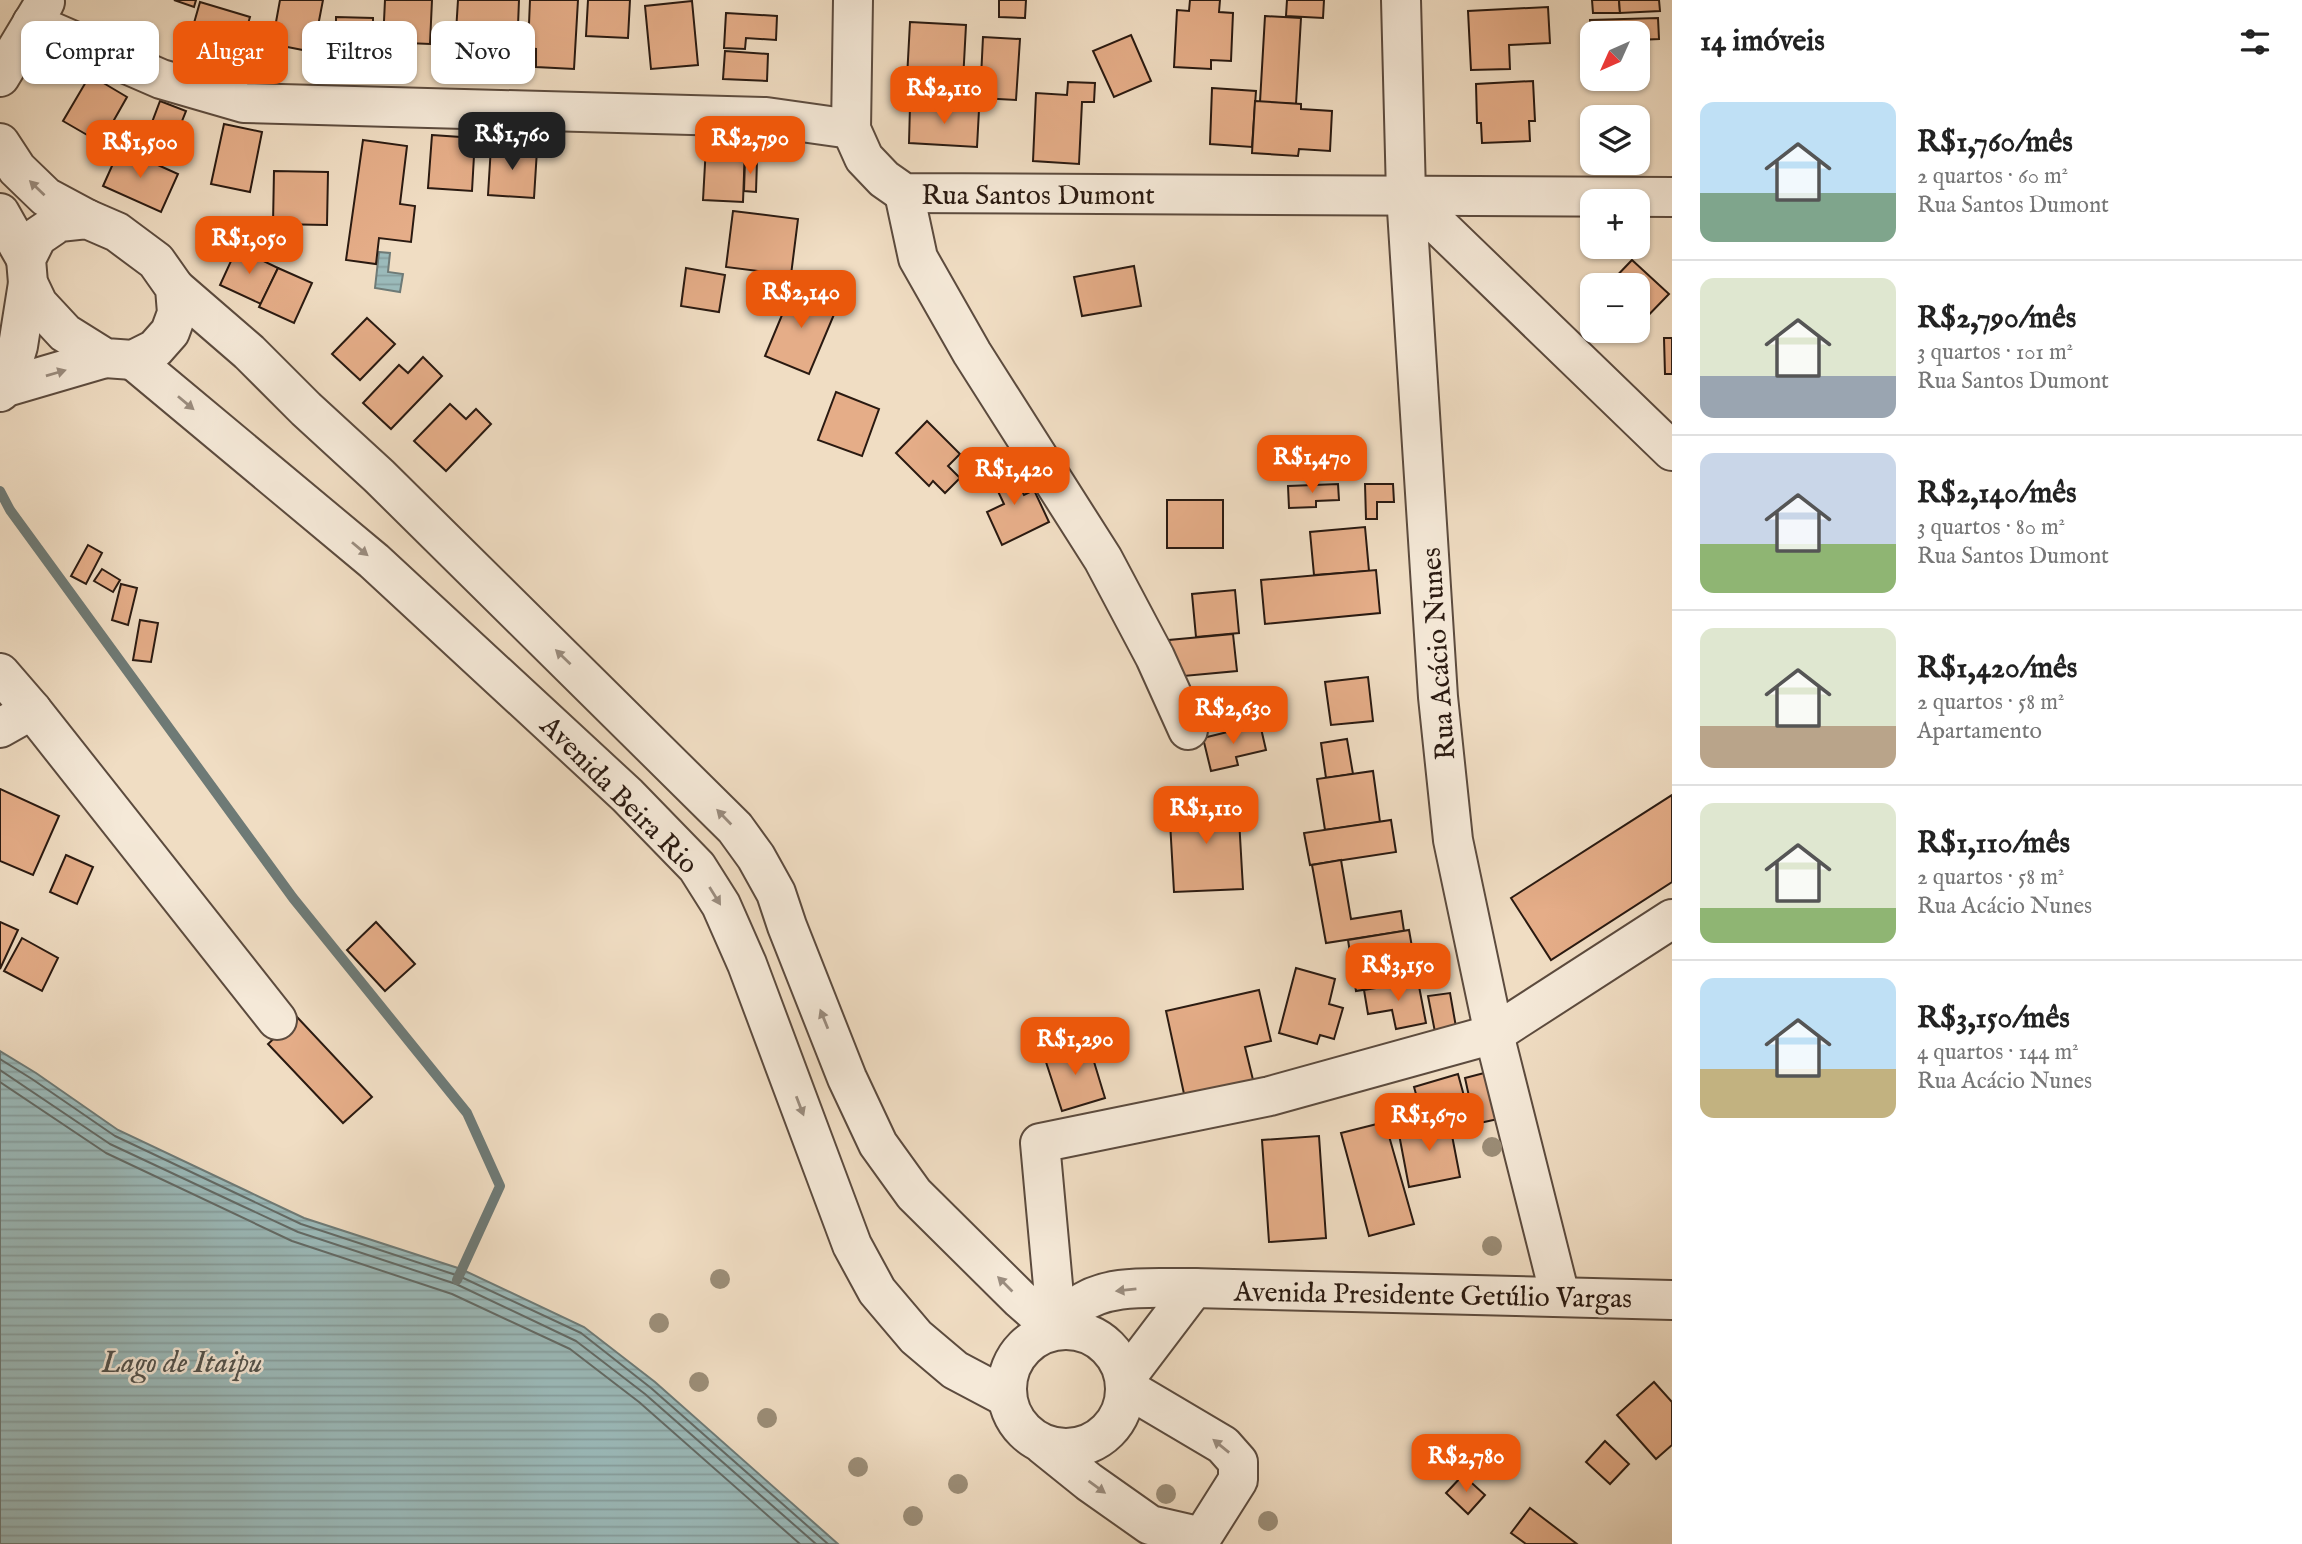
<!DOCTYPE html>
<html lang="pt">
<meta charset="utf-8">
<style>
body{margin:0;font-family:"IM FELL English",serif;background:#f6f6f6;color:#222;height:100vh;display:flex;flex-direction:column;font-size:26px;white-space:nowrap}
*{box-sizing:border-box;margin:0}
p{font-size:23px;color:#767676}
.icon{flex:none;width:38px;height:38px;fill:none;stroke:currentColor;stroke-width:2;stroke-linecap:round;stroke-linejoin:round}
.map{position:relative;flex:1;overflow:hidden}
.sheet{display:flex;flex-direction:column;background:#fff;width:630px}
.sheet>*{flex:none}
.guide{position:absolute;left:21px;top:21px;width:665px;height:63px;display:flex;gap:14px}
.needle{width:46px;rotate:225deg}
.fabs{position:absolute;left:1580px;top:21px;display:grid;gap:14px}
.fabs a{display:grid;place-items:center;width:70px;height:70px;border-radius:14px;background:#fff;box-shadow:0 2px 5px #0004;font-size:35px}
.price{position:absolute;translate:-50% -60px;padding:0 16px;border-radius:14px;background:#ea580c;color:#fff;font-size:23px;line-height:46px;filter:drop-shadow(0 2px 4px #0008)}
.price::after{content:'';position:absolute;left:50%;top:42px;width:21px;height:16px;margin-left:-10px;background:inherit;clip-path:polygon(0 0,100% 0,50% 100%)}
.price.current{background:#222;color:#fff}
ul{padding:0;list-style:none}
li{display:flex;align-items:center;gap:21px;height:175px;padding:0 28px}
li+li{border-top:2px solid #e0e0e0}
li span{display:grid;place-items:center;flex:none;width:196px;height:140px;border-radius:14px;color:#555}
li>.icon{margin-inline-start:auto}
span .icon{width:84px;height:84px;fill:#fffc;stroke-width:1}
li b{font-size:30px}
h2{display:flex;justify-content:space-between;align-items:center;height:84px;padding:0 28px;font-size:30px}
.tag{padding:0 24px;border-radius:14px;background:#fff;box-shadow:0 2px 5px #0004;font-size:24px;line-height:63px}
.tag.current{background:#ea580c;color:#fff}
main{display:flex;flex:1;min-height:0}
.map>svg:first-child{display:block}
.water{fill:url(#water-rules);stroke:#6e7a76;stroke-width:2}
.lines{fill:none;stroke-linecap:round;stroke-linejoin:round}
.shore{stroke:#626a66;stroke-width:2}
.stream{stroke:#6e7a76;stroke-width:10}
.building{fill:#e5ad88;stroke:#2a1a11;stroke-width:2}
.minor-casing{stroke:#5c4b3e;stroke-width:42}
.minor{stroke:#f5e9d8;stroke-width:38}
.tree{fill:#9b8d77}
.oneway{fill:#9a8c7e}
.labels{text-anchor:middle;stroke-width:5;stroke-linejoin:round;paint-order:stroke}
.street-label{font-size:28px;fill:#2a1a11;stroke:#f5e9d8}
.water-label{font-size:30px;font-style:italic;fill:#52524c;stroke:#f5e9d8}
</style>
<main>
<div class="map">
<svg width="1672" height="1544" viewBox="0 0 1672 1544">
<defs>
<pattern id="water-rules" width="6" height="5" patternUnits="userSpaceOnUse" patternTransform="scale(1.75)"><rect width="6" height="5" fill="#9bbaba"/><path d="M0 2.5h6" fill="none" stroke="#869f9f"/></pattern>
</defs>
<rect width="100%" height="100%" fill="#f0ddc3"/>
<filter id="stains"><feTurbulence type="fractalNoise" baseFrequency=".00286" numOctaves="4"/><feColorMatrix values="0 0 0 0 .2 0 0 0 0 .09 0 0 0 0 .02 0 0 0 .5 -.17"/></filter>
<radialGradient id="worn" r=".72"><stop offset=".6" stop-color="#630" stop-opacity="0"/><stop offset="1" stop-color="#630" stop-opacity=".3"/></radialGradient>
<!-- water -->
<g class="water">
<path d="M379,252L390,253L388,272L403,274L400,292L375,288Z"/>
<path d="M0,1051L36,1073L118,1130L247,1191L304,1218L461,1269L584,1327L655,1382L838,1544H0Z"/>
</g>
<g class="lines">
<!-- shore -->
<g class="shore">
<path d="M0,1059L32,1079L115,1136L244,1197L301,1224L459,1276L581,1333L651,1388L828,1544"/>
<path d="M0,1070L110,1144L240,1205L298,1232L456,1284L576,1341L645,1394L816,1544"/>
<path d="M0,1082L106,1153L292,1241L452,1294L570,1349L639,1402L800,1544"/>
</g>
<!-- stream -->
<path class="stream" d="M0,491L10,510L293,898L467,1113L500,1186L457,1280"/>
</g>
<!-- building -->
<g class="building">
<path d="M174,0H196L194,7Z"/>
<path d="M280,0H323L313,52L272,44Z"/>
<path d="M385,0H432L430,44L383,42Z"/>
<path d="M458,0H519L517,51L455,48Z"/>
<path d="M530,0H578L574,69L536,67V49L528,48Z"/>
<path d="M588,0H630L628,38L586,36Z"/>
<path d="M999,0H1026L1025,18L999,17Z"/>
<path d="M1190,0H1220L1219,12L1233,13L1231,61L1211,60V69L1174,67L1177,10L1189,11Z"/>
<path d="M1287,0H1324L1323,18L1286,16Z"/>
<path d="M1592,0H1619L1620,13H1593Z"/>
<path d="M1619,0H1659L1660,11L1620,13Z"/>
<path d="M692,1L698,65L651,69L645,6Z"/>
<path d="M200,2L250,17L236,65L186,51Z"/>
<path d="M1548,7L1550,43L1509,45L1510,69L1471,70L1468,11Z"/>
<path d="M726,13L777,16L776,40L746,38L745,49L724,48Z"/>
<path d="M1265,16L1301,18L1296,104L1260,102Z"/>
<path d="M336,17L373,18V44L336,43Z"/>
<path d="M1658,18L1659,39L1638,40V33H1592L1591,42L1590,20Z"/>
<path d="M910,22L966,25L963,81L907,78Z"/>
<path d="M1131,35L1151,81L1114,97L1093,51Z"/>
<path d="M983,37L1020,39L1016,100L980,98Z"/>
<path d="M725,51L768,54L767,81L723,79Z"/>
<path d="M90,75L127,97L101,143L63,121Z"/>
<path d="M907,78L964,82L963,109L905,106Z"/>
<path d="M1533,81L1535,121H1529L1530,141L1482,143L1481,123H1477L1476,84Z"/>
<path d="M1068,82L1095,83L1094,102H1082L1079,164L1033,161L1036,93L1067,95Z"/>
<path d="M1212,88L1256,91L1252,147L1210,144Z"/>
<path d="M160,101L186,111L170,151L145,141Z"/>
<path d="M1255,101L1301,104V109L1332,111L1330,151L1299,149L1298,156L1252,153Z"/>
<path d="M910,106L979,110L977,147L909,143Z"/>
<path d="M224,124L262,132L250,192L211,184Z"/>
<path d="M432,135L475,138L472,191L428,188Z"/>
<path d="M363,140L407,146L400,204L415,206L411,242L379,238L376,264L346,260Z"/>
<path d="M491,146L537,150L534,198L488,195Z"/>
<path d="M706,146L745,148L743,202L703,200Z"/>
<path d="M120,148L178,174L161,212L103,186Z"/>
<path d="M745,159L757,160L756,192L744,191Z"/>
<path d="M274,171L328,172L327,225L273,224Z"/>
<path d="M733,211L798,219L791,275L726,267Z"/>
<path d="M237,248L278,268L261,304L220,285Z"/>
<path d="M1632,260L1669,294L1638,326V285H1608Z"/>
<path d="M1134,266L1141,306L1082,316L1074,277Z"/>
<path d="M278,268L312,283L294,323L259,307Z"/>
<path d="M686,268L725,275L719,312L681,306Z"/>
<path d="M794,286L838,305L809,374L765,356Z"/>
<path d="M367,318L395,344L360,380L332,354Z"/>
<path d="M1664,338H1672V374H1665Z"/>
<path d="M423,357L442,376L391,429L363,403L399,365L408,373Z"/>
<path d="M836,392L879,409L862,456L818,440Z"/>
<path d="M450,404L466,419L476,409L491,424L446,471L414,441Z"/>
<path d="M927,421L960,454L948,466L960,478L945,493L933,481L929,486L896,453Z"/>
<path d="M1008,461L1024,495L1034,490L1049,522L1002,545L987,512L1004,504L988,470Z"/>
<path d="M1338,484L1339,500L1316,501V507L1289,508L1288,486Z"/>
<path d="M1365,484H1393L1394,502H1377V519H1366Z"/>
<rect x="1167" y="500" width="56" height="48"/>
<path d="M1365,527L1369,571L1314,575L1310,532Z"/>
<path d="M88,545L102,553L86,584L71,576Z"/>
<path d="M102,569L120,580L113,592L94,581Z"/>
<path d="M1376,570L1380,613L1265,624L1261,580Z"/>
<path d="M121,584L137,588L128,625L112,620Z"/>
<path d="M1235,590L1239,633L1196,637L1192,594Z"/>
<path d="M140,620L158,623L151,662L133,660Z"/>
<path d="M1233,634L1237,671L1173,677L1169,640Z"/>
<path d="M1368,677L1373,721L1331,725L1325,682Z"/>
<path d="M1260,724L1266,750L1236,757L1238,765L1211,771L1203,738Z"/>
<path d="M1347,739L1353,774L1326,778L1321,743Z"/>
<path d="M1373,771L1380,822L1325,830L1317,779Z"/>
<path d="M0,789L59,816L33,875L0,861Z"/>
<path d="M1672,795V882L1551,960L1511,898Z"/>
<path d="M1238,801L1243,889L1174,892L1169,804Z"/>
<path d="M1391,820L1396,852L1310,865L1304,833Z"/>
<path d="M66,855L93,867L77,904L50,892Z"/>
<path d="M1341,860L1351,919L1401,911L1404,931L1326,943L1312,865Z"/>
<path d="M0,922L18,930L0,969Z"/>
<path d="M376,922L415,964L385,991L347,950Z"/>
<path d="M1409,930L1418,981L1356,991L1348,940Z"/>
<path d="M22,938L58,958L42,991L4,971Z"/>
<path d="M1296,968L1335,979L1329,1004L1343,1008L1334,1039L1320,1035L1317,1044L1279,1033Z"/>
<path d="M1418,981L1426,1023L1396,1029L1392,1010L1368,1014L1364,990Z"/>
<path d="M1259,990L1271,1041L1245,1047L1255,1088L1186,1103L1166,1011Z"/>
<path d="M1450,993L1456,1027L1435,1032L1428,996Z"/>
<path d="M297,1017L372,1097L343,1123L268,1044Z"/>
<path d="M1088,1042L1105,1098L1062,1111L1044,1056Z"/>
<path d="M1488,1072L1498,1119L1475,1124L1465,1078Z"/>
<path d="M1458,1074L1467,1107L1423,1119L1414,1087Z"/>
<path d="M1449,1120L1460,1177L1409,1187L1398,1129Z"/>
<path d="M1385,1122L1414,1224L1369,1236L1341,1133Z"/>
<path d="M1319,1136L1326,1238L1269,1242L1262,1140Z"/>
<path d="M1654,1382L1672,1402V1445L1656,1459L1617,1415Z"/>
<path d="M1605,1441L1629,1464L1610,1484L1586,1462Z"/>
<path d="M1463,1475L1485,1495L1468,1514L1446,1493Z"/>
<path d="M1530,1508L1577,1544H1526L1511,1533Z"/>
</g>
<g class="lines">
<defs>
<g id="minor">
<path d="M853,0L851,129L864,158L884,179L904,193L1672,197"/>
<path d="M1401,0L1406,194L1438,697L1453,840L1494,1034L1560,1296"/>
<path d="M32,23L161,79L244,103L766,117L851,129"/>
<path d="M0,77L45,2"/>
<path d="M0,143L17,169L46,197L87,219"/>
<path d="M904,193L918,258L972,353L1103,559L1155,657L1188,730"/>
<path d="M1406,194L1672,451"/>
<path d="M0,213L26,259"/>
<path d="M87,219L117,232L156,261L175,288L177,313L170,332L155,349L133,360L105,358L65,333L38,304L28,283L26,259L37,237L59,222Z"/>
<path d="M175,288L249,352L306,409L379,476L735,828L756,857L776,893L787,926L847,1078L878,1144L914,1194L1020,1299L1055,1330"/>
<path d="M133,360L374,561L627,795L697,867L721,905L747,964L852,1245L877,1291L916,1337L955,1370L1006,1397"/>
<path d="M6,387L18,346L28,283"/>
<path d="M0,392L6,387L105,358"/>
<path d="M0,673L32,710L277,1020"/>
<path d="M0,728L32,710"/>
<path d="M1057,1329L1040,1143L1270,1096L1494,1034L1672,919"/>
<path d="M1059,1329C1064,1322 1069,1313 1076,1307C1107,1282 1157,1289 1194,1288L1672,1300"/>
<circle cx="1066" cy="1389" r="59"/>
<path d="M1125,1379L1194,1288"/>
<path d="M1043,1445L1089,1482L1150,1525L1202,1537L1238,1480V1462L1223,1445L1125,1387"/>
</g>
</defs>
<!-- minor casing -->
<use href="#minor" class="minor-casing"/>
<!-- minor -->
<use href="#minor" class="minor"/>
</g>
<!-- trees -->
<g class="tree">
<circle cx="1492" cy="1147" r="10"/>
<circle cx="1492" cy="1246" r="10"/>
<circle cx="720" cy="1279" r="10"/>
<circle cx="659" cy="1323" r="10"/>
<circle cx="699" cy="1382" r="10"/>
<circle cx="767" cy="1418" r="10"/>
<circle cx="858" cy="1467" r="10"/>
<circle cx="958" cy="1484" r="10"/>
<circle cx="1166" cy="1494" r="10"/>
<circle cx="913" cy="1516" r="10"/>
<circle cx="1268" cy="1521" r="10"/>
</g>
<!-- one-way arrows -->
<defs><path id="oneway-solid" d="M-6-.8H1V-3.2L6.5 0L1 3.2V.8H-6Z" transform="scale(1.75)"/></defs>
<g class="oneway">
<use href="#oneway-solid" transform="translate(37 188) rotate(-136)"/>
<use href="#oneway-solid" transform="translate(56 373) rotate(-16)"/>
<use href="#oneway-solid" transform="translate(186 403) rotate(40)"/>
<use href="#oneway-solid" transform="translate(360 549) rotate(40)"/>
<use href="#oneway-solid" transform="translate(563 657) rotate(-136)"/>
<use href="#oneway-solid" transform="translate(724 817) rotate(-134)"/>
<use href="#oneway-solid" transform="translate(715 896) rotate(58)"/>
<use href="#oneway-solid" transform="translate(824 1019) rotate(-112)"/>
<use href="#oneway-solid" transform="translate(800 1106) rotate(69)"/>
<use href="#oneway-solid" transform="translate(1005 1284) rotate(-135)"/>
<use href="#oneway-solid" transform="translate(1126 1290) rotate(174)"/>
<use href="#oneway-solid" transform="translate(1221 1446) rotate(-141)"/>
<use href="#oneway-solid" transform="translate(1097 1487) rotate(36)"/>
</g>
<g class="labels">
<!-- street labels -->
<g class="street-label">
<text x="1038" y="204">Rua Santos Dumont</text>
<text transform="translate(1437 654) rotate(-94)" y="10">Rua Acácio Nunes</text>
<text transform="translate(620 794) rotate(45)" y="10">Avenida Beira Rio</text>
<text transform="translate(1433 1294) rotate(1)" y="10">Avenida Presidente Getúlio Vargas</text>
</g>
<!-- water labels -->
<g class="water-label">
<text x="182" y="1372">Lago de Itaipu</text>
</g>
</g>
<rect width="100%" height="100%" filter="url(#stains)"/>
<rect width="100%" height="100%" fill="url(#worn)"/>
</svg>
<div class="fabs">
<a><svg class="needle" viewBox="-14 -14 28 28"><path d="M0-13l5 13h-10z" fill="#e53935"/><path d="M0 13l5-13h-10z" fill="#767676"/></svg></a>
<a><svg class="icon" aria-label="layers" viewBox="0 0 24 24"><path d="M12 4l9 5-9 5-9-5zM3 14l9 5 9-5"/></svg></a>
<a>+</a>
<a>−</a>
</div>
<b class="price" style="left:944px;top:126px">R$2,110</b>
<b class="price current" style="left:512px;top:172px">R$1,760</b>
<b class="price" style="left:750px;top:176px">R$2,790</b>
<b class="price" style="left:140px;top:180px">R$1,500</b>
<b class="price" style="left:249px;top:276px">R$1,050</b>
<b class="price" style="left:801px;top:330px">R$2,140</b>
<b class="price" style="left:1312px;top:495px">R$1,470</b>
<b class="price" style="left:1014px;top:507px">R$1,420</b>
<b class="price" style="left:1233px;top:746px">R$2,630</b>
<b class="price" style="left:1206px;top:846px">R$1,110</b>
<b class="price" style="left:1398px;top:1003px">R$3,150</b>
<b class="price" style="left:1075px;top:1077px">R$1,290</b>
<b class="price" style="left:1429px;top:1153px">R$1,670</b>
<b class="price" style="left:1466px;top:1494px">R$2,780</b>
<div class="guide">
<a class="tag">Comprar</a>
<a class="tag current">Alugar</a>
<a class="tag">Filtros</a>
<a class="tag">Novo</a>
</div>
</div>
<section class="sheet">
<h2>14 imóveis<svg class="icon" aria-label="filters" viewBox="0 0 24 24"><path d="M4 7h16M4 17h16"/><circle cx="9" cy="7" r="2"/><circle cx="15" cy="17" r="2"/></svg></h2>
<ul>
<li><span style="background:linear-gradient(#bfe0f5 65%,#7fa58c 0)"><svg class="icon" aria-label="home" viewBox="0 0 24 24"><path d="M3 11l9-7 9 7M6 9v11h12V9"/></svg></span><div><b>R$1,760/mês</b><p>2 quartos · 60 m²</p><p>Rua Santos Dumont</p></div></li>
<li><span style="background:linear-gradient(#dfe7d0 70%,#9aa5b1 0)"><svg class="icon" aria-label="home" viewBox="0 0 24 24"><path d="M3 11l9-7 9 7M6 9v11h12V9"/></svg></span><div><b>R$2,790/mês</b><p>3 quartos · 101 m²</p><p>Rua Santos Dumont</p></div></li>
<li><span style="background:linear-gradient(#c9d6e8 65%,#8fb573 0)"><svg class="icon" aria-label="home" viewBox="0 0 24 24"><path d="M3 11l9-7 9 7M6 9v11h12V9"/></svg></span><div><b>R$2,140/mês</b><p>3 quartos · 80 m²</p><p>Rua Santos Dumont</p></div></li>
<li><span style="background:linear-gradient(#dfe7d0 70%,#b9a48a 0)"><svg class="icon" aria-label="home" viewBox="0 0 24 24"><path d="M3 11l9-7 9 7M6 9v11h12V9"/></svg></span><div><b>R$1,420/mês</b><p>2 quartos · 58 m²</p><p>Apartamento</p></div></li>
<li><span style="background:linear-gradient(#dfe7d0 75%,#8fb573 0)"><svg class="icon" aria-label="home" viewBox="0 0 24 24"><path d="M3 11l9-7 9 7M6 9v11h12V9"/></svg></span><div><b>R$1,110/mês</b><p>2 quartos · 58 m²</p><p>Rua Acácio Nunes</p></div></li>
<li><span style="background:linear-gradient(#bfe0f5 65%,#c2b280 0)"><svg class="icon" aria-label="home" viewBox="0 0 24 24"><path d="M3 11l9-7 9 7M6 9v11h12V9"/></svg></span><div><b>R$3,150/mês</b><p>4 quartos · 144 m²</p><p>Rua Acácio Nunes</p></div></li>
</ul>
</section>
</main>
